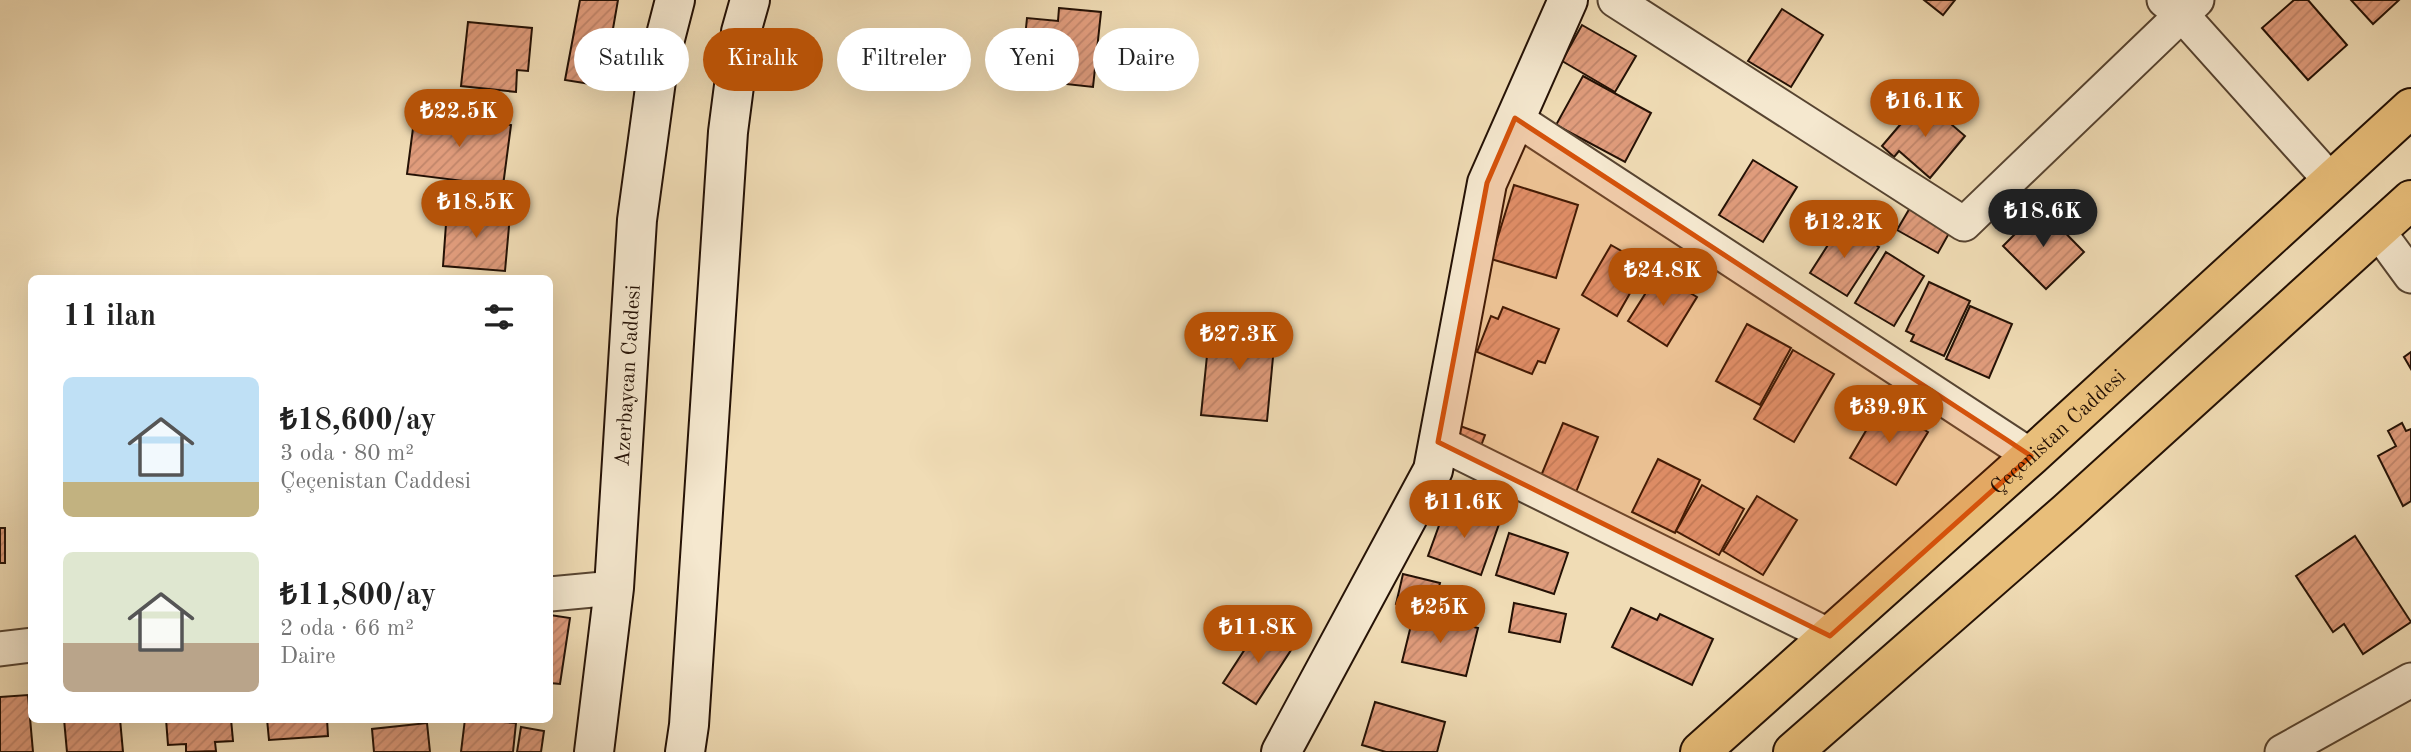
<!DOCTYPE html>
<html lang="tr">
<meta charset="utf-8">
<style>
body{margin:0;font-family:"Old Standard TT",serif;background:#f2f2f2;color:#222;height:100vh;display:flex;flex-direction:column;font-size:26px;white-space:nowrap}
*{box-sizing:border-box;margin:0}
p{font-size:23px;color:#767676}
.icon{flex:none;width:38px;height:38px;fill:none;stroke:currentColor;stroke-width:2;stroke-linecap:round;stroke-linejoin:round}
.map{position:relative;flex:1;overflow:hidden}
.sheet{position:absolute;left:28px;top:275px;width:525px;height:448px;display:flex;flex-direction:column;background:#fff;border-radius:10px;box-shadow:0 7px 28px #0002}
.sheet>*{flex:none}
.hud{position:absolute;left:574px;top:28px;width:665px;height:63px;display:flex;gap:14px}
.price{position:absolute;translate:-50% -60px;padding:0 16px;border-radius:24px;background:#b45309;color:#fff;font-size:23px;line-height:46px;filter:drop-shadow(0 2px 4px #0008)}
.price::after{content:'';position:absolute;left:50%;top:42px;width:21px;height:16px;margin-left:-10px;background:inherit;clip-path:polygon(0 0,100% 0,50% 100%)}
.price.selected{background:#222;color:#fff}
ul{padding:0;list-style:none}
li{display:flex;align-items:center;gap:21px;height:175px;padding:0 35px}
li span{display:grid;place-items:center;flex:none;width:196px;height:140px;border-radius:10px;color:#555}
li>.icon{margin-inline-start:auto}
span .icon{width:84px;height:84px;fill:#fffc;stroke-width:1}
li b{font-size:30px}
h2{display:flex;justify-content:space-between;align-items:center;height:84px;padding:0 35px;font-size:30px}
.chip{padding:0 24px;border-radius:32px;background:#fff;box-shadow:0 7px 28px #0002;font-size:24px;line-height:63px}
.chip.selected{background:#b45309;color:#fff}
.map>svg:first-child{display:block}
.building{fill:url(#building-hatch);stroke:#241105;stroke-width:2}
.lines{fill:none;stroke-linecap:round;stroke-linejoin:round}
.street-casing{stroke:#574431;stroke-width:37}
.secondary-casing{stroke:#241105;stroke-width:42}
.primary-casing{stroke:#241105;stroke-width:42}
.street{stroke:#f5e8cf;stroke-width:33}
.secondary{stroke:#f5e8cf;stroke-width:38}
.primary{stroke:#e8be7a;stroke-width:38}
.marked{fill:#d4520b;fill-opacity:0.2;stroke:#d4520b;stroke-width:5;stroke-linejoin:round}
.labels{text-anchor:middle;stroke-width:5;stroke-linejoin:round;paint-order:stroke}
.street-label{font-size:21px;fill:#241105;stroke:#f5e8cf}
</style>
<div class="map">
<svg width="2411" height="752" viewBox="0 0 2411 752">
<defs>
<pattern id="building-hatch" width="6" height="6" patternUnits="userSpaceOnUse" patternTransform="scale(1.75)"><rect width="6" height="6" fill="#e09c7c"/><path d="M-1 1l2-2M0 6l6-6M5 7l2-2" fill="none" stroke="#c0856a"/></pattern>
</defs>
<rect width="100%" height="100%" fill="#f0dcb5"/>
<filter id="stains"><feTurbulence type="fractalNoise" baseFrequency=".00286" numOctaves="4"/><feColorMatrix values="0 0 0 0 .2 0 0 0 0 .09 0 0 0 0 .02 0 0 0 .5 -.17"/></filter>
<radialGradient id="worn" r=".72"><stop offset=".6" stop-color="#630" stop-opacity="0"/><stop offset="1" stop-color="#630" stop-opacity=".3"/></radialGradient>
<!-- building -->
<g class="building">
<path d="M580,0H618L603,86L565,80Z"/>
<path d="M1924,0H1955L1943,15Z"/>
<path d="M2294,0H2308L2347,45L2308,80L2262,28Z"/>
<path d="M2351,0H2399L2373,24Z"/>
<path d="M1059,8L1101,12L1093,87L1012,78L1016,37L1025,38L1027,18L1058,21Z"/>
<path d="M1782,9L1823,35L1791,87L1748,61Z"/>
<path d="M468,22L532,28L528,71L517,70L516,92L461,86Z"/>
<path d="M1582,25L1636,56L1615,92L1562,61Z"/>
<path d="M1583,76L1651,113L1625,162L1556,125Z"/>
<path d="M1922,99L1965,136L1930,178L1899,151L1894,157L1882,146Z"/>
<path d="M415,113L511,125L503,186L407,174Z"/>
<path d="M1753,160L1797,187L1763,242L1719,215Z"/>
<path d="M1514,185L1578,205L1556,278L1491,259Z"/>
<path d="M1911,206L1952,228L1938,253L1897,230Z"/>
<path d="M2041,208L2084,252L2046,289L2003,246Z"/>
<path d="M447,210L510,215L505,271L443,266Z"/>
<path d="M1842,223L1879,247L1847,296L1810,273Z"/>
<path d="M1611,245L1646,265L1617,316L1582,295Z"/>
<path d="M1886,252L1924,276L1894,326L1855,303Z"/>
<path d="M1661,269L1684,284L1682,288L1697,297L1667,346L1628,321Z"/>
<path d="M1929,282L1970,301L1944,356L1911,341L1914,335L1906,331Z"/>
<path d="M1970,306L2012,324L1989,378L1946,359Z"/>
<path d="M1503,307L1559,329L1545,363L1538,361L1532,374L1477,352L1491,316L1498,319Z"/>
<path d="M1243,322L1276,325L1267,421L1201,415L1210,326L1242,329Z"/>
<path d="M1747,324L1791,348L1760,405L1716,381Z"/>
<path d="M1793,350L1834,374L1794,442L1754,419Z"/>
<path d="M2411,352V369L2404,357Z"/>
<path d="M1881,405L1928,432L1896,485L1850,458Z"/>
<path d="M1452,423L1485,435L1478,454L1445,442Z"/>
<path d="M1563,423L1598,437L1574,497L1538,483Z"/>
<path d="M2402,423L2406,431L2411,429V501L2403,506L2378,456L2396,446L2388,431Z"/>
<path d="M1658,459L1700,480L1675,533L1632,512Z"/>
<path d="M1702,485L1744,509L1719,555L1676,531Z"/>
<path d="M1757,496L1797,520L1763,575L1723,551Z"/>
<path d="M1455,508L1499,524L1481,575L1428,556L1445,509L1454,512Z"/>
<rect x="0" y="528" width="5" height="35"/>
<path d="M1509,533L1568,553L1554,594L1496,575Z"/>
<path d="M2355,536L2411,622L2363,654L2344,624L2333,632L2296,576Z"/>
<path d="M1403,574L1440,583L1437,594L1466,601L1461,620L1396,604Z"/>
<path d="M1514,603L1566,614L1560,642L1509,632Z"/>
<path d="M1631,608L1657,620L1660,614L1713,639L1692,685L1612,647Z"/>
<path d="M1414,613L1478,628L1466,676L1402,662Z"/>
<path d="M550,615L570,618L560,684L550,683Z"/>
<path d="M1260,626L1293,647L1256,704L1223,683Z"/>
<path d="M28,695L33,752H0V697Z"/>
<path d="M1375,702L1445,722L1437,752H1386L1362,745Z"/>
<path d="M64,719H120L123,752H67Z"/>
<path d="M166,719H231L233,741L215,742L216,751L186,752V744L168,745Z"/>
<path d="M267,719H327L328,736L269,740Z"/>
<path d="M465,719L516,723L513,752H461Z"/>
<path d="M427,723L430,752H374L372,729Z"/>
<path d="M521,727L544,731L541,752H517Z"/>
</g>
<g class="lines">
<defs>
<g id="street">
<path d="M1615,0L1964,224L2197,0"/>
<path d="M2164,0L2182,15L2332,182"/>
<path d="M1515,118L2031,456"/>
<path d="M2378,231L2411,276"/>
<path d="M1438,442L1830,636"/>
<path d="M550,594L614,588"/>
<path d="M0,649L32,645"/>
<path d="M2282,752L2411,680"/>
</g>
<g id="secondary">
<path id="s1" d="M594,752L614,588L637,220L658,66L675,0"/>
<path d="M685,752L689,725L728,132L741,32L750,0"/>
<path d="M1281,752L1433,470L1487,183L1568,0"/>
</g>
<g id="primary">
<path id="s2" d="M1700,752L2031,456L2411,108"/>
<path d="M1793,752L2067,512L2411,200"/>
</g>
</defs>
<!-- street casing -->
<use href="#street" class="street-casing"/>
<!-- secondary casing -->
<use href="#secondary" class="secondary-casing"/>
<!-- primary casing -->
<use href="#primary" class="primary-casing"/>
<!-- street -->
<use href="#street" class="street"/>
<!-- secondary -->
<use href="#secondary" class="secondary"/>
<!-- primary -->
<use href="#primary" class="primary"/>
</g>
<!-- marked area -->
<path class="marked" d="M1515,118L2007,440L2031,456L1830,636L1438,442L1487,183Z"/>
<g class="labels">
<!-- street labels -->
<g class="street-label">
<text dy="7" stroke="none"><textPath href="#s1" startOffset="378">Azerbaycan Caddesi</textPath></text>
<text dy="7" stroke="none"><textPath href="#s2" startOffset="480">Çeçenistan Caddesi</textPath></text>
</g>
</g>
<rect width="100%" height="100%" filter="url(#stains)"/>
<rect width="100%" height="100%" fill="url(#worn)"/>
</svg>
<b class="price" style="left:1925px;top:139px">₺16.1K</b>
<b class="price" style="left:459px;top:149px">₺22.5K</b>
<b class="price" style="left:476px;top:240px">₺18.5K</b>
<b class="price selected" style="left:2043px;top:249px">₺18.6K</b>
<b class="price" style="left:1844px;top:260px">₺12.2K</b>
<b class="price" style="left:1663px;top:308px">₺24.8K</b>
<b class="price" style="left:1239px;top:372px">₺27.3K</b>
<b class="price" style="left:1889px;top:445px">₺39.9K</b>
<b class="price" style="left:1464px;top:540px">₺11.6K</b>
<b class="price" style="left:1440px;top:645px">₺25K</b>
<b class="price" style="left:1258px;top:665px">₺11.8K</b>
<div class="hud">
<a class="chip">Satılık</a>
<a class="chip selected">Kiralık</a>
<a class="chip">Filtreler</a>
<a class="chip">Yeni</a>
<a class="chip">Daire</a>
</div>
<section class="sheet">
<h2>11 ilan<svg class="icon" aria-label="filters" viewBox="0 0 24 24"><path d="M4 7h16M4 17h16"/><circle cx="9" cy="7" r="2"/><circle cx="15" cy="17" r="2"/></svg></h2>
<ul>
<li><span style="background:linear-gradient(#bfe0f5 75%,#c2b280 0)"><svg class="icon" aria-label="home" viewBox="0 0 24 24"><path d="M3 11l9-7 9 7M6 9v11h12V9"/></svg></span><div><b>₺18,600/ay</b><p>3 oda · 80 m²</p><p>Çeçenistan Caddesi</p></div></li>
<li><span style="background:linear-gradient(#dfe7d0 65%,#b9a48a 0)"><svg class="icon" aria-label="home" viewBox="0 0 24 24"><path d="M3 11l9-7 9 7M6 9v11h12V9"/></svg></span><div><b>₺11,800/ay</b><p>2 oda · 66 m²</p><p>Daire</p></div></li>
</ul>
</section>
</div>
